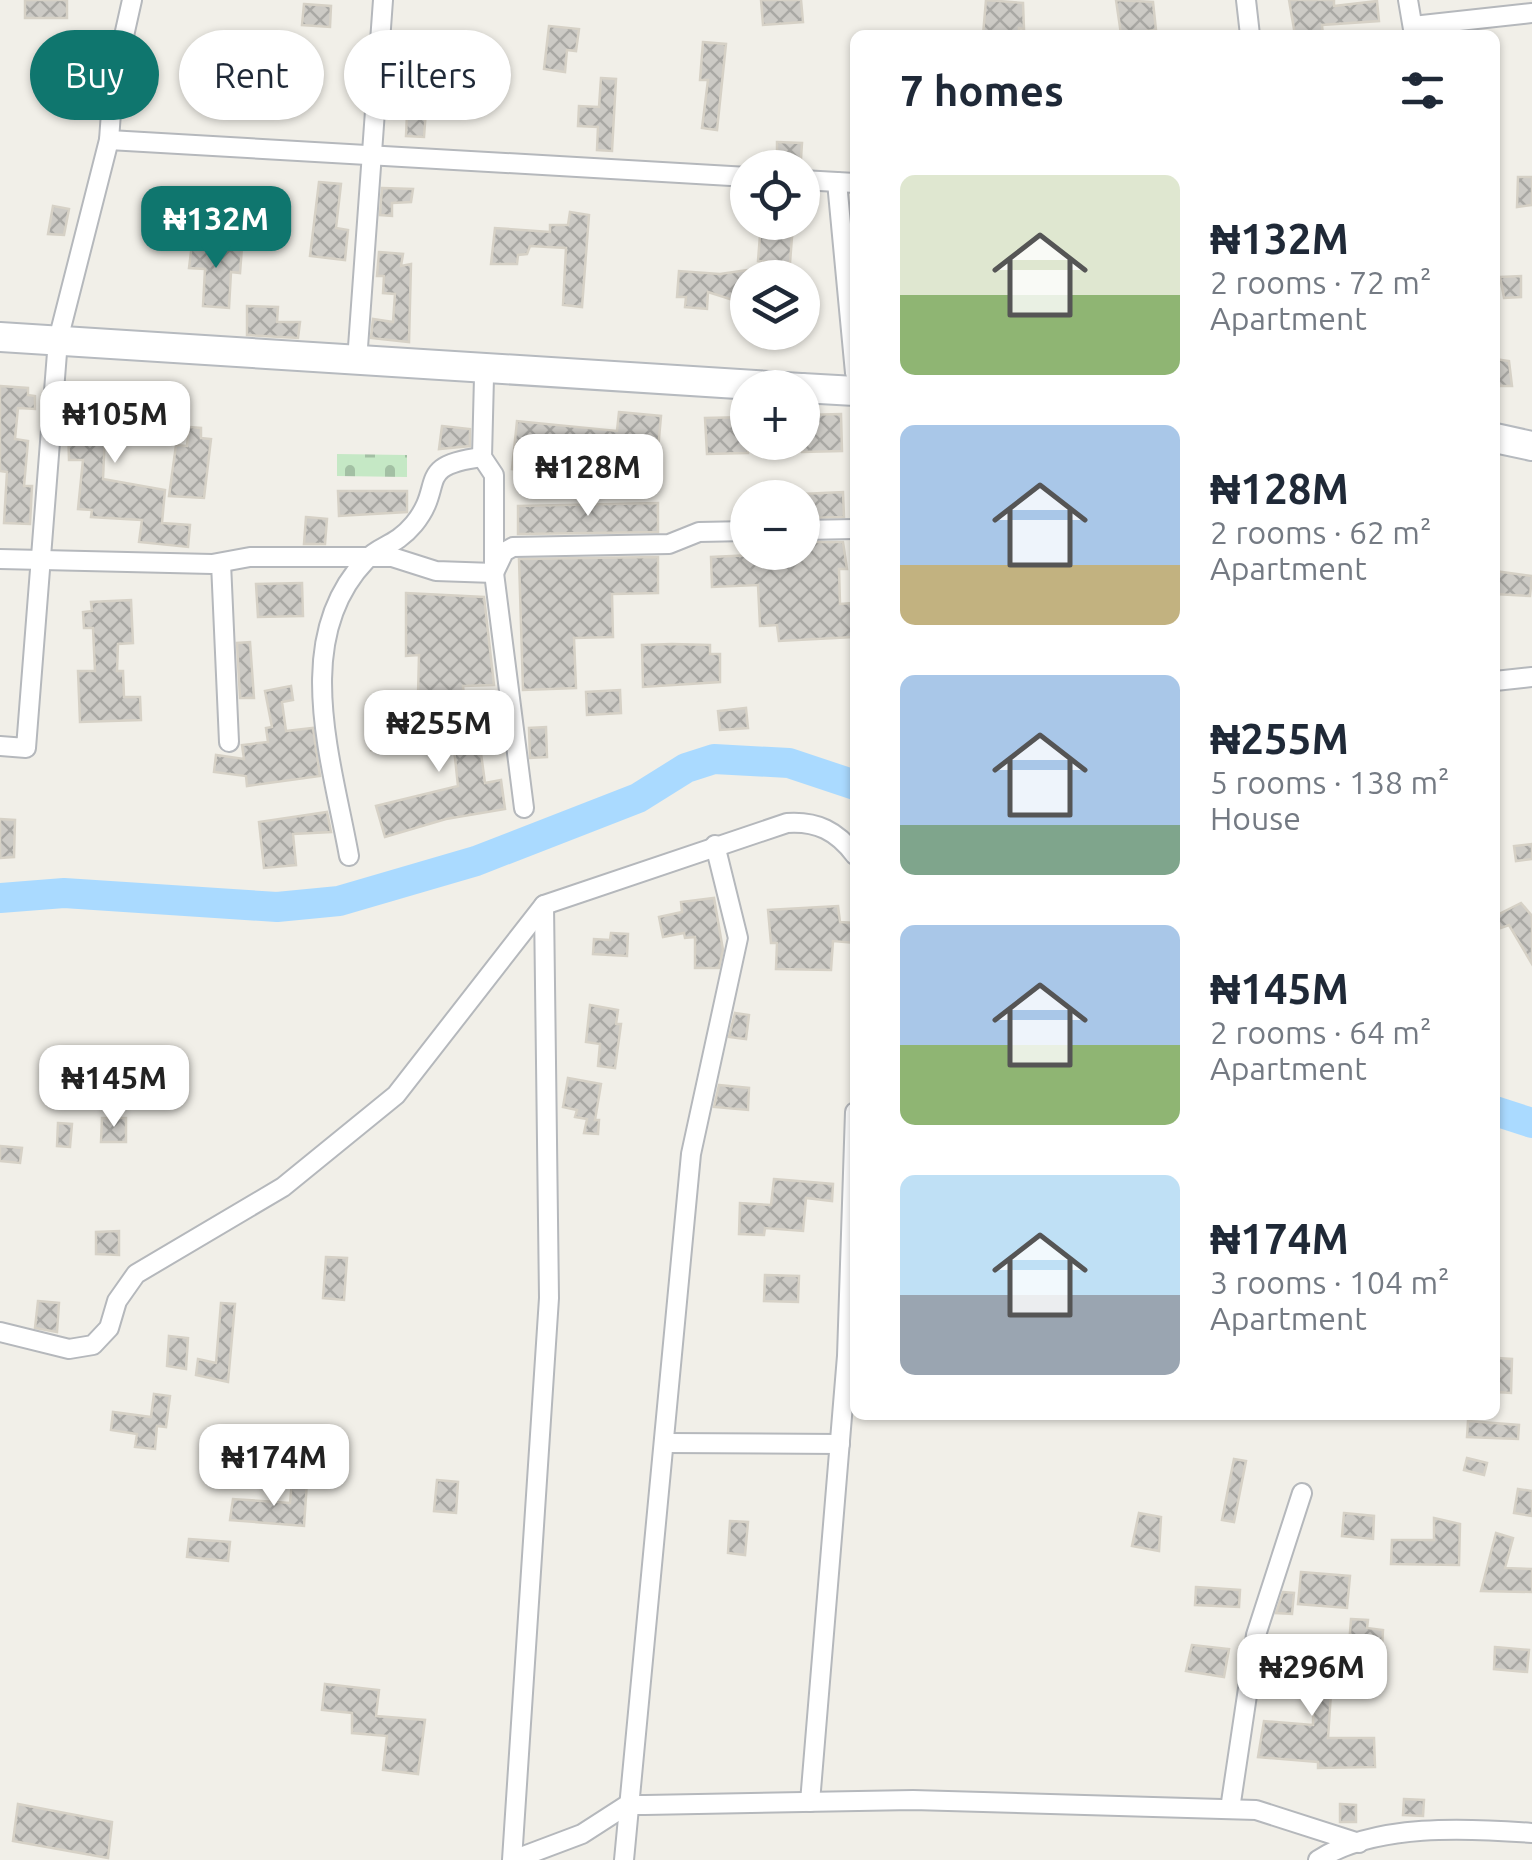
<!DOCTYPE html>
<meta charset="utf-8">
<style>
body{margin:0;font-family:Ubuntu,sans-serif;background:#f2f2f3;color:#1f2937;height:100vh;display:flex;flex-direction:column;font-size:38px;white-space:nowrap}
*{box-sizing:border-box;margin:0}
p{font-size:32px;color:#747a83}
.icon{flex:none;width:55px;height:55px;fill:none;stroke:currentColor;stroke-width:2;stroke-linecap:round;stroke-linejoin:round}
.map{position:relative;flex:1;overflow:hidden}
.sheet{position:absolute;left:850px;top:30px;width:650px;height:1390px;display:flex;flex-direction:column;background:#fff;border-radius:15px;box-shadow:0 2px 8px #0004}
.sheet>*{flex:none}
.guide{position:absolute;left:30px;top:30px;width:670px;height:90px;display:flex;gap:20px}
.controls{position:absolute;left:730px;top:150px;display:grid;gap:20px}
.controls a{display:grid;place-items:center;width:90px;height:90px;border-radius:50%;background:#fff;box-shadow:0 2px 8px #0004;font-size:50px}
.price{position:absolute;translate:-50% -85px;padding:0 22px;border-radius:20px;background:#fff;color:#222;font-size:32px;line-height:65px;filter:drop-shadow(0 2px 5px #0008)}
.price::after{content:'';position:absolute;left:50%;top:60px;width:30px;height:22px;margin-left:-15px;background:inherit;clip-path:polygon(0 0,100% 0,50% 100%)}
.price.active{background:#0f766e;color:#fff}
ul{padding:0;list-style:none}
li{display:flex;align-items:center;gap:30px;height:250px;padding:0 50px}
li span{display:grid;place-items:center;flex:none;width:280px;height:200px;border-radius:15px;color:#555}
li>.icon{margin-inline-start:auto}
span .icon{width:120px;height:120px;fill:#fffc;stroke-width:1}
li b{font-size:42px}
h2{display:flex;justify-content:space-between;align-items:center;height:120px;padding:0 50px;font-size:42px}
.chip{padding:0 35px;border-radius:45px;background:#fff;box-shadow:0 2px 8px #0004;font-size:35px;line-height:90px}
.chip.active{background:#0f766e;color:#fff}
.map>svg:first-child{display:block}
.cemetery{fill:url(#cemetery-stones)}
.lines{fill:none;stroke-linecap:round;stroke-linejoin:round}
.river{stroke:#aadaff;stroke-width:30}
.building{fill:url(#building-cross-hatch);stroke:#d6d1c6;stroke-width:2.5}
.street-casing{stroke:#b5b8bc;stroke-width:22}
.secondary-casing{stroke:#b6babf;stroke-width:32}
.street{stroke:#fff;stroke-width:18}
.secondary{stroke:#fff;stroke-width:28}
</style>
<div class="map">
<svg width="1532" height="1860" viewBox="0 0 1532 1860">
<defs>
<pattern id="cemetery-stones" width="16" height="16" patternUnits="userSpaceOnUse" patternTransform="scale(2.5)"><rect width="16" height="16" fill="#c5e8c5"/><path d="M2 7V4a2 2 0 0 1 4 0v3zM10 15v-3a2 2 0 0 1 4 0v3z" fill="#a3c0a4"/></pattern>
<pattern id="building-cross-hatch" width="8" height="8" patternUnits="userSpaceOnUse" patternTransform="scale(2.5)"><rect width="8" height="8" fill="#cccac5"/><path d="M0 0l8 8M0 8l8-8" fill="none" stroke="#a9a8a4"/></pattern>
</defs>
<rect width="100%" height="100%" fill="#f1efe8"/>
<!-- cemetery -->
<path class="cemetery" d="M337,454L407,455V477L337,476Z"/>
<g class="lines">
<!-- river -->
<g class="river">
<path d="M0,898L64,893L277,907L339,901L476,861L638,798L686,768L714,759L789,763L855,785"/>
<path d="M1495,1111L1532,1123"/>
</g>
</g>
<!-- building -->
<g class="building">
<rect x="25" y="0" width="42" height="18"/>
<path d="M761,0H801L803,22L763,25Z"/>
<path d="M986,0L1023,3L1024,29L1019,28V35H983Z"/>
<path d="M1116,0L1153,2L1156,30L1121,34Z"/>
<path d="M1289,0H1334V6L1377,1L1379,21L1322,25L1323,35H1295Z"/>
<path d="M304,4L331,6L330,27L302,25Z"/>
<path d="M549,26L579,29L576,51L567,50L565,72L544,69Z"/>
<path d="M703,42L726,44L717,130L702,128L708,80H700Z"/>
<path d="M394,69L429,70L424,137L406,136L408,91H394Z"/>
<path d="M601,78L616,79L612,151L597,150L598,127L578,126L579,106L599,107Z"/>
<path d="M777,142L802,143L801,159L777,158Z"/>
<path d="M1518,177H1532V205L1517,207Z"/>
<path d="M319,182L341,184L336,228L348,230L345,260L310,256Z"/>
<path d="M382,188L413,189L411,202L392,203V216L380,215Z"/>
<path d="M53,206L69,209L64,235L48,234Z"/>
<path d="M570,212L589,215L582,307L563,305L566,248L530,246L527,254L518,255L517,264H491L495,228L550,232V225H568Z"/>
<path d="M760,235L792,237L790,263L758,261Z"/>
<path d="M192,244L242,247L240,273L231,272L229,308L203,306L205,269L189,268Z"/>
<path d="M379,252L403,254L401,266L411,264L409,342L371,338L373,319L393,322L395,294L383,293L384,276H377Z"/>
<path d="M748,270V293L739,294L736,301L708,292L707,309L685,307L686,297H677L679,271L720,274Z"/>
<path d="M1521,276V297L1504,298L1500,277Z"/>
<path d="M247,306L278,307L277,322H300L298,338L247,335Z"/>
<path d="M1495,359L1509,361L1512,386H1495Z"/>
<path d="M0,386L28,388V395L35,396V409L18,408L15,439L28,441L24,486H32L30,524L4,523L7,472L0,471Z"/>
<path d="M67,387L151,392L150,413L106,411L103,479L165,490L162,523L190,525L188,547L139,542L142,520L91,517L92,510L78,509L83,460H69Z"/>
<path d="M619,412L661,416L658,450L632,447L630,466L588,462L587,476L512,469L517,421L617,431Z"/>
<path d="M841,414L842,451L802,452V415Z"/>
<path d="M748,417V453L707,454L705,418Z"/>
<path d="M442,426L470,429V446L439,449Z"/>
<path d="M189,427L201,428V438L211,439L204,498L169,496L176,445L187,446Z"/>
<path d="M338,491H407V512L339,516Z"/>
<path d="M843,492L844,517L802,518V494Z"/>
<path d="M658,503V532L518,534V506Z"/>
<path d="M306,517L327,519L325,544H304Z"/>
<path d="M802,542H843L847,569H839L840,604L851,603L853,637L779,641L777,625L760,626L758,585L712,587L711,557L799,553Z"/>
<path d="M658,557V593L612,594L613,637L574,638L576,688L523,690L519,559Z"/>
<path d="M1495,571L1532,576L1530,596L1495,594Z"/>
<path d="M302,583L303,616L258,617L256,584Z"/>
<path d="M406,593L484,597L494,685L463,686L464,696L418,695L419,655L406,656Z"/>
<path d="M131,600L133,643L118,644L117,671H123L124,697H140L141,720L80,722L78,671H95L93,628H84L83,612L92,611L91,602Z"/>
<path d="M250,642L254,698H240L237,643Z"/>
<path d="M672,644L710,645V654H720V682L643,687L642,645Z"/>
<path d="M291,686L293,700L282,702L286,731L313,728L320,776L247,786L246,776L214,772L216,755L244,759L242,745L268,742L266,728L272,727L265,691Z"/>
<path d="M620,690L621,713L587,715L586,692Z"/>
<path d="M746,708L748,728L720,730L718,711Z"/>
<path d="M467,709L473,746H480L485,783L501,780L505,809L446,819L385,837L376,806L458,786L453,739L423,744L424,749L408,752L407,745L371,750L368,731Z"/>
<path d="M546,727L547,757L530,758L529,728Z"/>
<path d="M327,812L331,832L293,834L296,865L264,868L259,822Z"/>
<path d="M0,819L15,820L14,857L0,858Z"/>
<path d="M1532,844V859L1516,861L1514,846Z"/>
<path d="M714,898L723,950L719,968H695V937L685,938L684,933L663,937L659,917L682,912L681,902Z"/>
<path d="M1521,903L1532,916V964L1509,925L1501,928L1495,916Z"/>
<path d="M838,906L840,922L855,923V943L833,941L831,970L776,969L777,943H771L768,910Z"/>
<path d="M611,933L628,934L627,956L593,954L594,939L610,940Z"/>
<path d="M590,1005L618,1010L616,1024H621L615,1068L598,1066L600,1044L586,1042Z"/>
<path d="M735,1013L749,1015L746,1039L729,1037Z"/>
<path d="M568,1078L601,1084L595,1120H599L598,1134L584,1133L587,1119L575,1117L577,1110L563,1107Z"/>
<path d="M719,1085L749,1088L748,1110L714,1107Z"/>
<path d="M102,1118H126V1142H101Z"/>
<path d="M58,1123L72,1124L70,1147L57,1146Z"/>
<path d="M0,1146L22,1148L20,1163L0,1161Z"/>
<path d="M774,1179L833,1184L832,1201L806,1198L803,1231L765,1228L764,1235L739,1234L740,1203L771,1205Z"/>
<path d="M119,1231V1255L96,1254V1232Z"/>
<path d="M326,1257L347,1258L344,1300L323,1298Z"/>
<path d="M765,1275L799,1276L798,1302L764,1301Z"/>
<path d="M38,1301L59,1303L57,1332L35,1328Z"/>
<path d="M221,1303L235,1304L228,1382L196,1375L198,1359L216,1363Z"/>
<path d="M169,1336L188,1338L186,1369L167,1366Z"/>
<path d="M1497,1358L1512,1359L1511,1393L1496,1392Z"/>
<path d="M154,1394L170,1396L166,1427L157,1426L155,1449L135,1447L137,1434L111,1430L113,1412L151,1417Z"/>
<path d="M1468,1421L1519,1425L1518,1439L1467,1437Z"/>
<path d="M1467,1458L1487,1463L1484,1475L1464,1470Z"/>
<path d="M1234,1459L1246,1461L1234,1522L1222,1520Z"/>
<path d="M437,1480L458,1482L456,1513L434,1511Z"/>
<path d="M292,1481L307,1482L304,1526L230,1520L233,1499L290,1503Z"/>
<path d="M1518,1489L1532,1491V1516L1514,1513Z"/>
<path d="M1139,1513L1161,1517L1159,1551L1132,1546Z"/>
<path d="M1344,1513L1374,1516L1373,1539L1342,1536Z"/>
<path d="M1434,1518L1460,1524L1459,1565L1391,1564L1392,1540H1434Z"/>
<path d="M730,1521L748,1522L745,1555L728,1553Z"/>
<path d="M1496,1533L1513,1538L1505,1568L1532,1569V1592L1481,1591Z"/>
<path d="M189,1539L230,1542L228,1561L187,1557Z"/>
<path d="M1301,1572L1350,1576L1347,1608L1298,1604Z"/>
<path d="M1196,1587L1240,1590L1239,1607L1195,1605Z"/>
<path d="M1283,1592L1294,1593L1292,1614L1276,1613Z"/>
<path d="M1351,1619L1368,1620L1367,1628L1383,1630L1382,1648L1349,1646Z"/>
<path d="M1192,1645L1229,1649L1224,1677L1186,1671Z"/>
<path d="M1315,1646L1334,1648L1328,1738H1374L1375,1767L1318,1768V1762L1258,1757L1264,1721L1313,1725V1685L1262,1681L1265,1656L1314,1661Z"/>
<path d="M1495,1647L1529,1650L1527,1672L1494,1669Z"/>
<path d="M325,1684L379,1690L376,1716L425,1720L418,1774L383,1770L387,1736L352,1733V1713L322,1710Z"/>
<path d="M1404,1799L1424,1800L1423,1816L1403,1815Z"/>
<path d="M18,1804L112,1822L108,1858L13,1841Z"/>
<path d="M1340,1804L1356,1805V1822H1340Z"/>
</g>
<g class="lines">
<defs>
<g id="street">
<path d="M1246,0L1250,35"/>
<path d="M1408,0L1414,35"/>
<path d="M1413,26L1532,13"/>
<path d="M109,140L748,177"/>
<path d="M802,180L855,183"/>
<path d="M837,182L855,373"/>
<path d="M357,361L383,0"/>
<path d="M484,377L482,457L494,475V573L524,808"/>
<path d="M802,530L855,529"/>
<path d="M0,559L212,564L250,557H392L436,571L494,573L504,552L513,547L669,544L699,532L748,531"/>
<path d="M221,563L229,742"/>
<path d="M1495,681L1532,677"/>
<path d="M0,746L26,748L58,340L109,140L113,85L132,0"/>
<path d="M349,856C332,761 290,639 366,560C379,545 395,547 414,524C446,485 413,466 482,457"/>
<path d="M0,1332L69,1349L93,1345L109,1328L117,1301L136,1274L283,1187L396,1095L544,905L787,823C817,821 837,831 855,855"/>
<path d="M667,1443L840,1444"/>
<path d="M810,1802L847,1356L855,1112"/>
<path d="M1230,1809L1256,1635L1302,1493"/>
<path d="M512,1860L549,1298L544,905"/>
<path d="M513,1860L582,1834L627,1805H645L913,1800L1256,1810L1359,1843"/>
<path d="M624,1860L691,1154L738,938L715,845"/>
<path d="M1318,1860C1375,1823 1468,1828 1532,1833"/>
</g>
<g id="secondary">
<path d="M0,337L801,388"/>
<path d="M802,388L855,391"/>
<path d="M1495,438L1532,446"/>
</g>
</defs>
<!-- street casing -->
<use href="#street" class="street-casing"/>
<!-- secondary casing -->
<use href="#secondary" class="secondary-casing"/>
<!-- street -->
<use href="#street" class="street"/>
<!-- secondary -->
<use href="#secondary" class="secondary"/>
</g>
</svg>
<div class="controls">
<a><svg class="icon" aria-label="locate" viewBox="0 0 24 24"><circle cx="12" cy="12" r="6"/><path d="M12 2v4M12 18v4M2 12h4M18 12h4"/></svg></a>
<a><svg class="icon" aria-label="layers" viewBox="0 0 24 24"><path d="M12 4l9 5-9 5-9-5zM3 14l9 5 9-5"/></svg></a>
<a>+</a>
<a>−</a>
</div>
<b class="price active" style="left:216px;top:271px">₦132M</b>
<b class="price" style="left:115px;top:466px">₦105M</b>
<b class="price" style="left:588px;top:519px">₦128M</b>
<b class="price" style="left:439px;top:775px">₦255M</b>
<b class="price" style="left:114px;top:1130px">₦145M</b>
<b class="price" style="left:274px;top:1509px">₦174M</b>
<b class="price" style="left:1312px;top:1719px">₦296M</b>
<div class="guide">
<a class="chip active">Buy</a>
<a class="chip">Rent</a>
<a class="chip">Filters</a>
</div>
<section class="sheet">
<h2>7 homes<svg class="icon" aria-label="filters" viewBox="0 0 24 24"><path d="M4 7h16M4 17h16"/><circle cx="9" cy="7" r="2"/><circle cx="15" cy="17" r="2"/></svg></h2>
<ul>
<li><span style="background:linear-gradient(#dfe7d0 60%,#8fb573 0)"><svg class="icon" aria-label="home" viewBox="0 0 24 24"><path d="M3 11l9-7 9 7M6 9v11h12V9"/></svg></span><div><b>₦132M</b><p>2 rooms · 72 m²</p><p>Apartment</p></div></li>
<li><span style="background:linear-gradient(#a9c7e8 70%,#c2b280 0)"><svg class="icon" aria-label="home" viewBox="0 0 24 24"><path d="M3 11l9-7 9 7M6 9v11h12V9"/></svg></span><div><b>₦128M</b><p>2 rooms · 62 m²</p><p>Apartment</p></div></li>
<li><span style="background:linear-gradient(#a9c7e8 75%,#7fa58c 0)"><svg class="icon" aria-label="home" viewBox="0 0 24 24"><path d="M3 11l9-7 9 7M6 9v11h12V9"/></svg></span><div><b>₦255M</b><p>5 rooms · 138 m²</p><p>House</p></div></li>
<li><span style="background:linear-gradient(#a9c7e8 60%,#8fb573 0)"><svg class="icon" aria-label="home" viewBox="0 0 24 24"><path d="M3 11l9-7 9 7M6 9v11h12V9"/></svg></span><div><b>₦145M</b><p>2 rooms · 64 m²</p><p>Apartment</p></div></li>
<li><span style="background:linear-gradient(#bfe0f5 60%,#9aa5b1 0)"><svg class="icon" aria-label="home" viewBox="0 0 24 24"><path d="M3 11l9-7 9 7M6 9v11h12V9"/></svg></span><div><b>₦174M</b><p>3 rooms · 104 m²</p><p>Apartment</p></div></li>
</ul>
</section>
</div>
